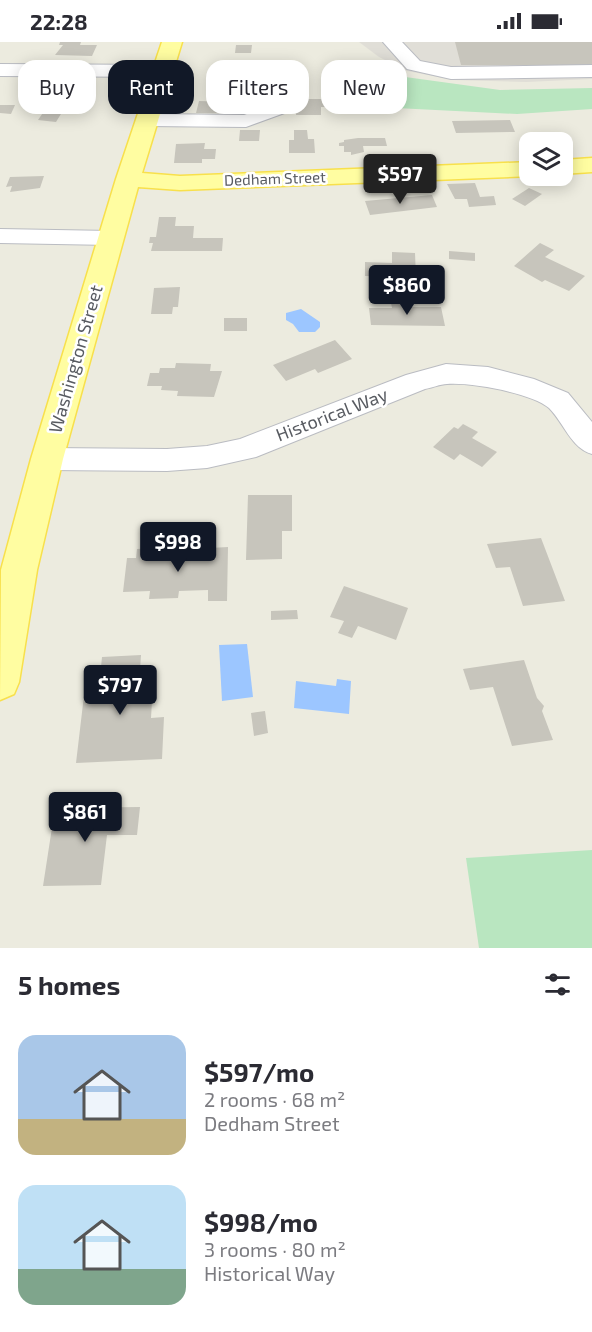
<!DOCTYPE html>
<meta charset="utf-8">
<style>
body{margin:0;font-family:"Exo 2",sans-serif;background:#f2f2f3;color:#2b2b33;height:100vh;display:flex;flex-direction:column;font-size:22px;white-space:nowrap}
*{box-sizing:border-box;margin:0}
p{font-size:20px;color:#7c7c81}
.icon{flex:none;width:33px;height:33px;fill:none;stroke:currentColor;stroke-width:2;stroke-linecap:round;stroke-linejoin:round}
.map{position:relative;height:906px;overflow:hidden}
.drawer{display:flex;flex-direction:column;background:#fff;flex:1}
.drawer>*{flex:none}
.guide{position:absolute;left:18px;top:18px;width:556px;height:54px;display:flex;gap:12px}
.buttons{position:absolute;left:519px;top:90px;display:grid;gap:12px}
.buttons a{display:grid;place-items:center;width:54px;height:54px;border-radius:12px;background:#fff;box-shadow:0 3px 15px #0003;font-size:30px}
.price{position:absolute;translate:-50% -51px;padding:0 14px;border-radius:6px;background:#111827;color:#fff;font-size:20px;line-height:39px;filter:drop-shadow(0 2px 3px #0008)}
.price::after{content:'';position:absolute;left:50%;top:36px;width:18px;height:14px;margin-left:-9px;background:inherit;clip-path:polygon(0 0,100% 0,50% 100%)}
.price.on{background:#222;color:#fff}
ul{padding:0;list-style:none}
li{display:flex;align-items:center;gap:18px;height:150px;padding:0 18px}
li span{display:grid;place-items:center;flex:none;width:168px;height:120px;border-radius:18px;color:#555}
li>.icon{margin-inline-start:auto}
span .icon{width:72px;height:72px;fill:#fffc;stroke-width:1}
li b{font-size:26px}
h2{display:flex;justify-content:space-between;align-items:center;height:72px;padding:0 18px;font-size:26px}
.tag{padding:0 21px;border-radius:18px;background:#fff;box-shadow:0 3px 15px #0003;font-size:21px;line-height:54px}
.tag.on{background:#111827;color:#fff}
.status{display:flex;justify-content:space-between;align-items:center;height:42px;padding:0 30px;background:#fff;direction:ltr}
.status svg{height:16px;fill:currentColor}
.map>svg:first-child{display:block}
.industrial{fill:#e0ded7}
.green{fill:#b9e6c0}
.water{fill:#9cc6ff}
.building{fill:#c7c5bc}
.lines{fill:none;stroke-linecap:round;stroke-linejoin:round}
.minor-casing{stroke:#babcc2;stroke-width:2}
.major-casing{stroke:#f8e04c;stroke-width:3}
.minor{fill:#fff;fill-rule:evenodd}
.major{fill:#fffda1;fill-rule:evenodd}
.labels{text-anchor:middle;stroke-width:5;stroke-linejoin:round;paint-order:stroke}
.far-street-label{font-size:15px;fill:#585b61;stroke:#fff}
.street-label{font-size:18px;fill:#585b61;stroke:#fff}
</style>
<div class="status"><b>22:28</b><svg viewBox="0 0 49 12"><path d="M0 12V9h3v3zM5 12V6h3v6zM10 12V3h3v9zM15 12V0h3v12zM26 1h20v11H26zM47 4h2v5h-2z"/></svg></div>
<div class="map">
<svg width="592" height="906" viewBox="0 0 592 906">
<rect width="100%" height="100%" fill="#ecebdf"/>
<!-- industrial -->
<path class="industrial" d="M359,0H592V37L526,40L454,38L407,29L379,15Z"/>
<!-- green -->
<g class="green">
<path d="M398,34L500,48L592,46V67L517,72L396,66Z"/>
<path d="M592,808V906H479L466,816Z"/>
</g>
<!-- water -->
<g class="water">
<path d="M301,267L320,280V285L315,290H299L293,282L286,278V271Z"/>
<path d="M247,602L253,655L222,659L219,603Z"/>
<path d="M337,637L351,639L349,672L294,666L296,639L336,644Z"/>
</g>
<!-- building -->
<g class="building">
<path d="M60,0H81L80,3H97L92,14L55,13L63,3H59Z"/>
<path d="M455,0H592V23H461Z"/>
<path d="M236,3H252L251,11H235Z"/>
<path d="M352,22H383L384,34L343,33V29H352Z"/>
<path d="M273,23H303V29L294,28L293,41H271Z"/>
<path d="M61,52L83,54L74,68L64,67L56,80L38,78L49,62H55Z"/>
<path d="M228,55H238L237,59H250L248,74L226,73V75H220V71H196L199,59L227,60Z"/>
<path d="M303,57H322V61L327,62V65H321V73H296L297,63H303Z"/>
<path d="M0,63H15L11,72L0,71Z"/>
<path d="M510,78L515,90L456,91L452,79Z"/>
<path d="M240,88H260L259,99H239Z"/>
<path d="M294,88H307L308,97H314L315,111H289V98H294Z"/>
<path d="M358,96H385L387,104H363L364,110L351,113V110H344V104H339V101L344,100V98Z"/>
<path d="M205,101L204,107H216L215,117H202V121H174L176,102Z"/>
<path d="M44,134L40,146L10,150L12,144L6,145L10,135Z"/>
<path d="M475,141L480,155L494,154L496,163L469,165L467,157H455L447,142Z"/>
<path d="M529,146L542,152L525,164L512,157Z"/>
<path d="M432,153L437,165L370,173L365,159Z"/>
<path d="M159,175H176L175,184H194L193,196H223L222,209H151L153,201H149L150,195H156Z"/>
<path d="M540,201L554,208L545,215L585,234L569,249L545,238L542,240L514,224Z"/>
<path d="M449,209L475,211V219L449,217Z"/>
<path d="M392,210L415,211L416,235L365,234V220L392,221Z"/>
<path d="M180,245L178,265H173L172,272H151L154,246Z"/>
<path d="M391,261H404L405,265H441L445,284L371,283L369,266H392Z"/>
<rect x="224" y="276" width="23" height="13"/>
<path d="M335,298L352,317L318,331L315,327L286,339L273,323Z"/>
<path d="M176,321L211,322L210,329H222L214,355L177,354L178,349L161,348L162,344H147L150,331H159L160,326H175Z"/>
<path d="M463,382L478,390L472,396L497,410L482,425L460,412L454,418L433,405L454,385L458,387Z"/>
<path d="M248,453H292V489H282V517L246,518Z"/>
<path d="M541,496L565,559L523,564L510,525L496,526L487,502Z"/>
<path d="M178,505L177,515L209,514L210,506L228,505L227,559H208V548L179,549L178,556L149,557L150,549L123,550L127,516H136L137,507Z"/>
<path d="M344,544L408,566L396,598L358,584L352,596L338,591L344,579L330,575Z"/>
<path d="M297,568L298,577L271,578V569Z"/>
<path d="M141,613L139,642H153L151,676L164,675L162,717L76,721L85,645H99L102,615Z"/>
<path d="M524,618L537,656L544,664L542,669L553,698L512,704L493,645L470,648L463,627Z"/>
<path d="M265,669L268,691L254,694L251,671Z"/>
<path d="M140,765L137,793H107L101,843L43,844L55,766Z"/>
</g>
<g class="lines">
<defs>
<g id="minor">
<path d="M383,0H402L420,19L451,25L592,23V35L451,37L407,27Z"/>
<path d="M0,22L163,23L170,25L173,29L170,33L163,35L0,34Z"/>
<path d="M283,59L290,61L293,65L290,69L246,85L147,84L140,82L137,78L140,74L147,72L244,73Z"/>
<path d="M0,187L111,189L119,191L123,196L119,201L111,203L0,201Z"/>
<path d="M446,322L488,325L534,337L568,351L592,380V412C571,406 564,381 549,366C532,351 470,340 447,342C440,342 432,346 425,347L256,415L207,426L167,429L47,428L36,425L32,417L36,409L47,406L167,407L207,404L240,397L406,333Z"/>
</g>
<g id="major">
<path d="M162,0H182L142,131L180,134L530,120V134H532L180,148L138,145L63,417L37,528L19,640L14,652L0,658L1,528L31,417L116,137Z"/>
<path d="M592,116V130L562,132V118Z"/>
</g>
</defs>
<!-- minor casing -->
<use href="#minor" class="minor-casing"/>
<!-- major casing -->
<use href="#major" class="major-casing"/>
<!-- minor -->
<use href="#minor" class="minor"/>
<!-- major -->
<use href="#major" class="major"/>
</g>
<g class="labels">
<!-- far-street labels -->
<g class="far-street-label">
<text transform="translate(275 137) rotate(-2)" y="5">Dedham Street</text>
</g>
<!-- street labels -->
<g class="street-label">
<text transform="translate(76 317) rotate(-74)" y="6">Washington Street</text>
<text transform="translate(332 373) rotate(-21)" y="6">Historical Way</text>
</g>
</g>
</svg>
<div class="buttons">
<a><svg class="icon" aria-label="layers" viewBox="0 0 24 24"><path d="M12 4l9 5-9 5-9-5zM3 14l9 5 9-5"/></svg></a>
</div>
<b class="price on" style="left:400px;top:163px">$597</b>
<b class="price" style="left:407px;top:274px">$860</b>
<b class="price" style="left:178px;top:531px">$998</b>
<b class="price" style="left:120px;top:674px">$797</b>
<b class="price" style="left:85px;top:801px">$861</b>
<div class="guide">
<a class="tag">Buy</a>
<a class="tag on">Rent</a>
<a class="tag">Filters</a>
<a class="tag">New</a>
</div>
</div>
<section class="drawer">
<h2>5 homes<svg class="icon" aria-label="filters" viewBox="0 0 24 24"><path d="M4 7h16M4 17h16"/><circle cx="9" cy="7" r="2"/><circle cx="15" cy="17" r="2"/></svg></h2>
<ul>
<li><span style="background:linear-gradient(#a9c7e8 70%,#c2b280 0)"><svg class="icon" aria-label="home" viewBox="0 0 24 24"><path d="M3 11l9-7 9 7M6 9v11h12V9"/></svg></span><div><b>$597/mo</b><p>2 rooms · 68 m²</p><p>Dedham Street</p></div></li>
<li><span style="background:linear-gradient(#bfe0f5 70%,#7fa58c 0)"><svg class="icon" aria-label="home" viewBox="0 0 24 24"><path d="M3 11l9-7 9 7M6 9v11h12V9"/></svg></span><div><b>$998/mo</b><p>3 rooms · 80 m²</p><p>Historical Way</p></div></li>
</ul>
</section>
